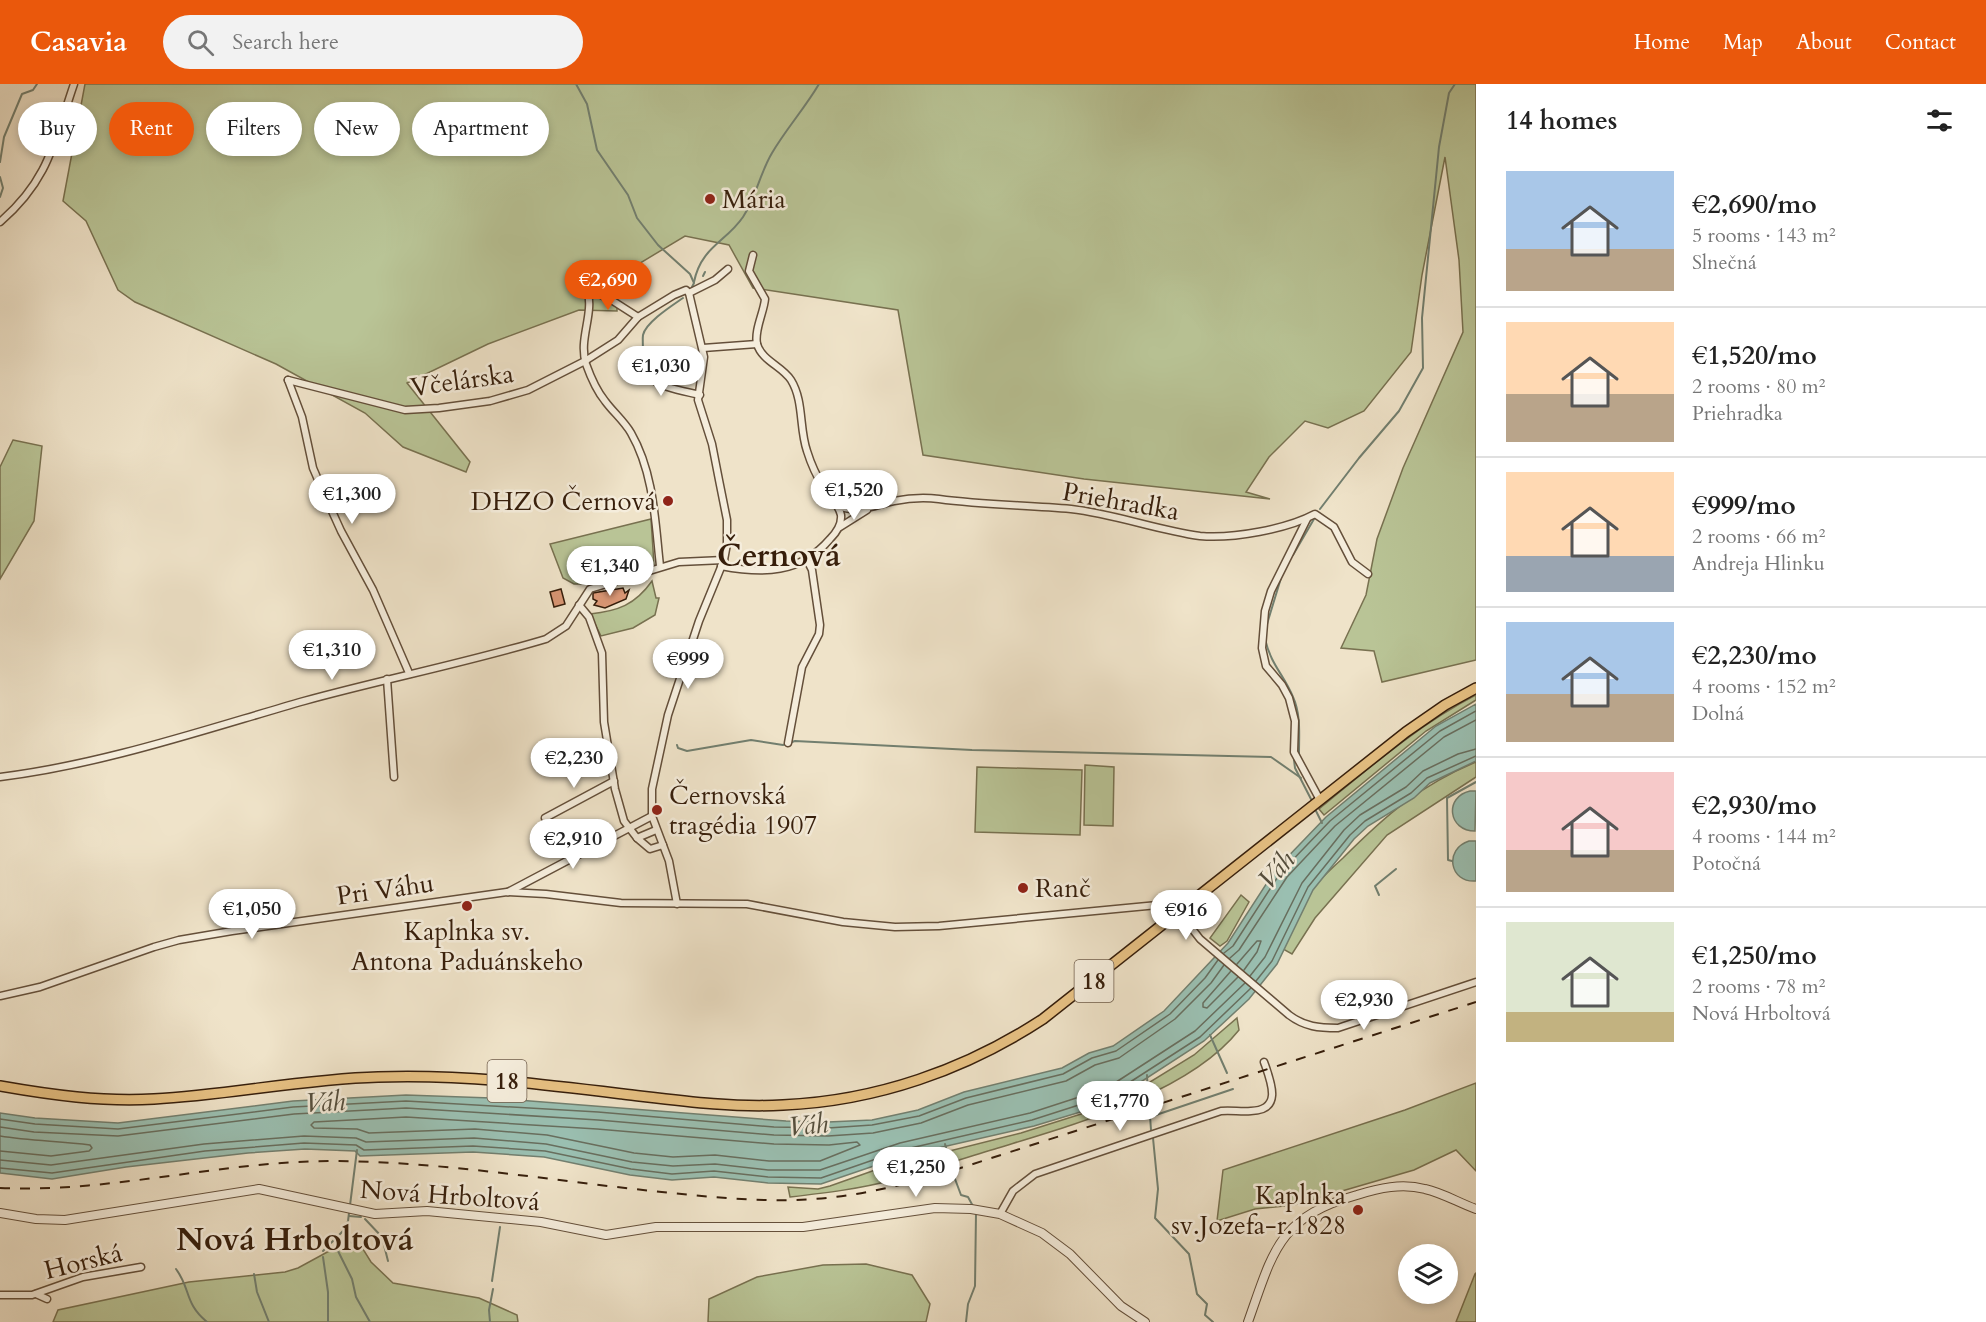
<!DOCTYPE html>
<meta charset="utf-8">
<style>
body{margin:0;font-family:Cardo,serif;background:#f2f2f2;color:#222;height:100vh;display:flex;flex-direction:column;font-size:22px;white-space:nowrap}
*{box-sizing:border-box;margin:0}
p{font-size:20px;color:#767676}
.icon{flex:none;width:33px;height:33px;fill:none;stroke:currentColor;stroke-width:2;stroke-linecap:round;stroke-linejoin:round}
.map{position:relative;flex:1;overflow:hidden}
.side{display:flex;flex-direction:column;background:#fff;width:510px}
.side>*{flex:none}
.guide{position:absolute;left:18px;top:18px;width:570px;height:54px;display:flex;gap:12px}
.controls{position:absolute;left:1398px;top:1160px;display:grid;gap:12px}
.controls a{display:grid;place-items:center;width:60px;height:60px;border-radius:50%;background:#fff;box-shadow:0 3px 9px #0003;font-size:30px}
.price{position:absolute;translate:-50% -51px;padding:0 14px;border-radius:21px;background:#fff;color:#222;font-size:20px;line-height:39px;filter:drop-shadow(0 2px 3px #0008)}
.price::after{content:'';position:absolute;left:50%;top:36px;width:18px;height:14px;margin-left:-9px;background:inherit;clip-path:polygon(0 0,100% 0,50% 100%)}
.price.current{background:#ea580c;color:#fff}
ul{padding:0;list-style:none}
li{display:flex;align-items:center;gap:18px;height:150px;padding:0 30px}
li+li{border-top:2px solid #e0e0e0}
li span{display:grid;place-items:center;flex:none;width:168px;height:120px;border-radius:0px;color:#555}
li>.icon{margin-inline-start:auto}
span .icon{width:72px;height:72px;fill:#fffc;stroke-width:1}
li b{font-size:26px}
h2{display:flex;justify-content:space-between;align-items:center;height:72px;padding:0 30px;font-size:26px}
.pill{padding:0 21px;border-radius:27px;background:#fff;box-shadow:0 3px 9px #0003;font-size:21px;line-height:54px}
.pill.current{background:#ea580c;color:#fff}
header{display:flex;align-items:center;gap:36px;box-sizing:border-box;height:84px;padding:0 30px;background:#ea580c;color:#fff}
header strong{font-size:28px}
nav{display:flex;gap:33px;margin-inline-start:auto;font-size:21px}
.search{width:420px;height:54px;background:#f2f2f2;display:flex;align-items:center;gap:15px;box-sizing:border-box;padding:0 21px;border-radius:33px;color:#767676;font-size:22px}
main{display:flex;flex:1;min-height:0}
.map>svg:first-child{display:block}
.green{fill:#b9c496;stroke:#787150;stroke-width:1.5}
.water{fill:#9abfb1;stroke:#727f6f;stroke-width:1.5}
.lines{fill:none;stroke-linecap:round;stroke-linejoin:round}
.shore{stroke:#686e5e;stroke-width:1.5}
.stream{stroke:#727f6f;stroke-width:2}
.building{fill:#d99674;stroke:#361e0b;stroke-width:1.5}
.minor-casing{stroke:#644f3a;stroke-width:9}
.tertiary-casing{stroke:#644f3a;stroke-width:10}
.primary-casing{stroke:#361e0b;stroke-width:12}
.minor{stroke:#f5eddc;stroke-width:6}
.tertiary{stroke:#f5eddc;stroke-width:8}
.primary{stroke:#e8c284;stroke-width:9}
.rail{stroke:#361e0b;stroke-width:2;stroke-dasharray:10 10;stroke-linecap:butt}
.poi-dot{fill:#8f2418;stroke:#f5eddc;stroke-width:2}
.labels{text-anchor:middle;stroke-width:5;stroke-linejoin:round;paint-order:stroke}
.shield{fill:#f5eddc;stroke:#6f5c4a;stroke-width:1.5}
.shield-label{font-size:24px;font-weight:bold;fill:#361e0b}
.poi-label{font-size:26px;fill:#361e0b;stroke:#f5eddc;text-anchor:start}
.street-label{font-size:26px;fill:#361e0b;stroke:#f5eddc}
.water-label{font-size:27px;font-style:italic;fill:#544e3d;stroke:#f5eddc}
.district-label{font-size:32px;font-weight:bold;fill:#361e0b;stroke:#f5eddc}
</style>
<header>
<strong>Casavia</strong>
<div class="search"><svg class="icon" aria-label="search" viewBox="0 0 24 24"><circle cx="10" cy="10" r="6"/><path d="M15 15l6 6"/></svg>Search here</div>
<nav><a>Home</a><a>Map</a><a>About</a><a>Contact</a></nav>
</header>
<main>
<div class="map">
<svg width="1476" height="1238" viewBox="0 0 1476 1238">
<rect width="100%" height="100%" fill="#efe3c9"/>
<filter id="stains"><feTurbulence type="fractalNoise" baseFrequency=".00333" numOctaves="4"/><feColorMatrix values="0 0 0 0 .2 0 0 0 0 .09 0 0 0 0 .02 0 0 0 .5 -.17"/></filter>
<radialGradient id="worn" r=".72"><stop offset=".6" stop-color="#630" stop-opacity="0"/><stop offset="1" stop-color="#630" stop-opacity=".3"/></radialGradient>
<!-- green -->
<g class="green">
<path d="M85,0H1476V576L1382,598L1374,567L1341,564L1366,511L1377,455L1403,384L1463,248L1459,176L1445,73L1422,191L1411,268L1364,327L1328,344L1305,337L1269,373L1246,408L1270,415L1084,395L923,371L898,226L753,204L729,161L685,152L617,193V227L579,226L488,260L407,299L470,378L466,388L403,363L365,329L276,280L135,218L118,206L86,137L63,117Z"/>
<path d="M13,356L42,362L34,437L0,495V383Z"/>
<path d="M651,435L654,481L584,500H574L563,494L550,460Z"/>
<path d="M652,497L656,514H659L655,531L633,544L601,552L590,530C618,527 635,521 652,497Z"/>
<path d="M1476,611V616L1426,647L1324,731L1319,725C1369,684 1418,641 1476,611Z"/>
<path d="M1476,678V693L1387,751L1315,834L1292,870L1283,865C1289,850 1295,833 1303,819C1312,802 1329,787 1343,774C1386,731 1419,702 1476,678Z"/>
<path d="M1085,681L1114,683L1113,742L1084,741Z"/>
<path d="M977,683L1082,686L1080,751L975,748Z"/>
<path d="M1241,811L1249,818L1227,857L1220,862L1210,854Z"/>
<path d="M1237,934L1239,946C1189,1009 1073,1041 998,1064C963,1074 928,1087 893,1096C859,1105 825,1109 790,1113L788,1103L818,1105L830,1102L878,1085L1021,1049L1116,1019L1194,971Z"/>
<path d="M1476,999V1087L1456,1066L1414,1086L1294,1121L1255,1125L1217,1137L1223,1086L1405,1026Z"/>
<path d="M350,1158L363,1165L371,1178L393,1199L479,1214L517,1231L518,1238H53L58,1226L189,1198L285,1188L298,1184L342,1160Z"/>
<path d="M866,1180L912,1191L930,1220L926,1238H708L709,1215L757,1193L823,1181Z"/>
<path d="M1476,1189V1238H1456L1475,1190Z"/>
</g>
<!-- water -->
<g class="water">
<path d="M1476,620V677L1430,699L1414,714L1368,742L1354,755L1313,806L1277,880L1249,915L1204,957L1113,1016L1087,1026L1034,1042L903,1072L821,1100L768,1099L714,1093L672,1096L630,1091L544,1073L473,1068L360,1072L355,1067L305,1065L248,1069L126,1083L52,1095L0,1089V1029L35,1034L118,1039L293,1017L406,1011L491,1014L786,1037L828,1038L872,1036L918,1026L964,1008L1062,984L1089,969L1113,962L1164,927L1228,859L1276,785L1326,733L1436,642Z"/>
<path d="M1470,707H1476L1475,747C1448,747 1444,713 1470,707Z"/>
<path d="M1469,757H1476V797C1449,799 1444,765 1469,757Z"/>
</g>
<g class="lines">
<!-- shore -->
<g class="shore">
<path d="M1224,869L1233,862L1281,788L1330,737L1440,647L1476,627"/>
<path d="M1230,874L1239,866L1287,793L1335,742L1444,653L1476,636"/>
<path d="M1237,880L1257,857H1261L1257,868L1244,886"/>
<path d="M1231,887L1203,919V923L1207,924L1238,893"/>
<path d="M1250,892L1265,873L1302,799L1344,746L1360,731L1406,703L1423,687L1458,670L1476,665"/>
<path d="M1256,897L1272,877L1308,803L1350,751L1365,737L1411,709L1427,694L1476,672"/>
<path d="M406,1033L597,1045L774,1060L829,1061L857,1058L860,1061L820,1077H769L715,1071L673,1073L634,1069L547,1051L475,1045L369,1049L357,1045L314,1044L311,1041L314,1038Z"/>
<path d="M0,1035L35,1040L118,1045L293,1023L406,1017L598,1028L774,1043L828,1044L872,1041L919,1032L966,1014L1063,990L1092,974L1116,967L1170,930L1205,894L1218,876"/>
<path d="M0,1043L34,1048L118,1052L294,1030L406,1024L598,1036L774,1051L828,1052L873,1049L921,1039L968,1021L1066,997L1095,981L1119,974L1175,935L1211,899L1224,881"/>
<path d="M0,1052C30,1057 60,1057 90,1061L92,1064L89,1067L51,1072L0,1067"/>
<path d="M0,1076L51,1081L204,1060L304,1052L356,1054L366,1058L474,1054L546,1060L632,1078L673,1082L715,1080L768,1086H820L900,1059L1030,1029L1107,1004L1195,947L1245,899"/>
<path d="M0,1084L52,1089L205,1067L304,1059L356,1061L364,1066L473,1062L545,1067L631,1085L672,1090L714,1087L768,1093L821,1094L902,1066L1032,1036L1110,1011L1200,953L1251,904"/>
</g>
<!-- stream -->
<g class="stream">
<path d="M576,0L587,20L597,66L628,111L637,134L658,161L690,190L694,199L692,203"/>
<path d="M0,78L4,53L22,10L33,6L37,0"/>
<path d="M0,93L3,104L0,113"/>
<path d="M703,192L705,188"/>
<path d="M694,198C701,163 726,158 743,133C756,113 760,89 772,69C786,45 805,24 819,0"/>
<path d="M642,270C644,264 642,257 643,251C646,238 673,221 683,214"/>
<path d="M1320,425L1359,374L1399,327L1423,284L1422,234L1439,63L1449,9L1455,0"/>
<path d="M1293,471L1314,435"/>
<path d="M1267,540L1281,494"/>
<path d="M1265,555C1271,581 1284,591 1293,613C1301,631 1299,650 1299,669"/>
<path d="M677,661L678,664L687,667L751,656L783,661L795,657L972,666L1271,673L1301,694"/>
<path d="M1294,676L1295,684L1313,719"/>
<path d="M1315,725L1322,739"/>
<path d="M1452,777L1448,776L1447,714L1476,698"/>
<path d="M1379,811L1375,802L1396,785"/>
<path d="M1210,951L1227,989"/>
<path d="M1147,991L1148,1012"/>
<path d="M1150,1032L1151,1046"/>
<path d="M1150,1033L1233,1005"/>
<path d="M1153,1054L1158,1105L1155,1134L1189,1170L1197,1210L1207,1220L1205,1231L1213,1238"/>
<path d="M945,1060L952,1087L961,1111L968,1113L974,1124"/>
<path d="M349,1132L361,1133"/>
<path d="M365,1135L382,1153L388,1177"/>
<path d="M337,1165L352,1195L356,1213L370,1238"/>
<path d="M323,1167L345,1145L348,1137L357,1066"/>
<path d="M323,1173L328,1208V1238"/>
<path d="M176,1185C191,1205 184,1219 207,1238"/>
<path d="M254,1190L257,1208L269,1238"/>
<path d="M492,1197L500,1143"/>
<path d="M490,1238L489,1226L493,1205"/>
<path d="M966,1238L968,1220L975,1202L976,1129"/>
</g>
</g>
<!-- building -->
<g class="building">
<path d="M623,504L625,509L629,506L626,515L605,524L594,521L597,517L593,515V509Z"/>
<path d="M561,505L565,520L554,523L550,508Z"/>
</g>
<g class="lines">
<defs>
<g id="minor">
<path d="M0,138C49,96 54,58 74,0"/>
<path d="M587,204C595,230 578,254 586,280C591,294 596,306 605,317C613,328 624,337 631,349C654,389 655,437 660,482"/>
<path d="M587,204L613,217L638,233"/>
<path d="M689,209L715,196L728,185"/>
<path d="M703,264L757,260"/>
<path d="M643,283L640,280L641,276C644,280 644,288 649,293C661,304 684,307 700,311"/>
<path d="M288,296L405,326L439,324L490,317L528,306L585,277L618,256L638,233L674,211L686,206L689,209L704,273L698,316L712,360L719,396L727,436V460L724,476L699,537L668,631L652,705V732L669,777L677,820"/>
<path d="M288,296L302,333L313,384L322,405L341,447L373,506L409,589"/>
<path d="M837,421C856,431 875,421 894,417C909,414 924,413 939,415C983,421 1027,421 1071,425C1115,430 1157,446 1200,452C1233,455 1287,445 1315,430L1334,443L1352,478L1368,490"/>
<path d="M1307,435L1271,507L1265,527L1262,564L1266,582L1282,601L1289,614L1295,637L1294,668L1320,716"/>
<path d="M840,443L867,426"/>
<path d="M721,482C763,490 800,490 830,455C836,449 842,441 841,431C839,421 830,413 824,404C817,393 811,380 807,367C799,344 804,317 791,296C782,282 762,277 757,260C754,246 764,228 765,215L749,187L753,171"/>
<path d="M579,521L589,533L602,569L604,638L615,705L624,737L637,754L656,746"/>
<path d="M387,595L394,693"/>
<path d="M788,659L802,583L819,550L820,541L812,486L807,476"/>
<path d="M0,693C104,680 203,646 304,617C384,595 466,579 546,555L566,542L590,505L679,478L724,476"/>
<path d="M545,734L614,697"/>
<path d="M637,754L650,765L663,761"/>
<path d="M508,808L652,732"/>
<path d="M0,912L40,903L154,863L179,856L232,847L507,808L546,810L621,819L747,820L843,838L895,843L939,842L1168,820L1175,823L1200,855L1289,931C1305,943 1319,944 1338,944L1476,898"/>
<path d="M1000,1130L1013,1107L1035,1090L1221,1027C1232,1026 1241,1028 1251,1027C1283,1026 1271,998 1264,978"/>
<path d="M36,1210L47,1215"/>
<path d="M0,1211H32L83,1193L141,1183"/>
</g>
<g id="tertiary">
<path d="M0,1129L36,1135L65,1136L259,1105L375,1130L427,1127L541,1138L606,1151L656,1143H803L935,1124L971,1125L1000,1130L1042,1149L1070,1170L1121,1222L1145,1238"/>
<path d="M1248,1238C1273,1168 1278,1133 1357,1111C1379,1104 1402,1099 1425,1105C1443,1109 1459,1119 1476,1125"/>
</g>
<path id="primary" d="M0,1002C51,1011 102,1018 154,1015C229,1011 303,995 378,993C460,990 541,1000 623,1010C675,1016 730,1024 783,1021C876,1017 965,986 1043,935L1406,648L1445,621L1476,604"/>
</defs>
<!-- minor casing -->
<use href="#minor" class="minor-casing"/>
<!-- tertiary casing -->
<use href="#tertiary" class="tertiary-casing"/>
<!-- primary casing -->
<use href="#primary" class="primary-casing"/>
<!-- minor -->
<use href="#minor" class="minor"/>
<!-- tertiary -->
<use href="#tertiary" class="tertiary"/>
<!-- primary -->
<use href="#primary" class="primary"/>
<!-- rail -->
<path class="rail" d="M0,1104C114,1109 225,1076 338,1077C440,1078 542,1095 643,1106C700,1112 757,1119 814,1115C859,1112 902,1101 945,1089L1476,918"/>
</g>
<!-- markers -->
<g class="poi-dot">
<circle cx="710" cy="115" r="6"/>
<circle cx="668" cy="417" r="6"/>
<circle cx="657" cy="726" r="6"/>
<circle cx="1023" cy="804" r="6"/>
<circle cx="467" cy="822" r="6"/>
<circle cx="1358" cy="1126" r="6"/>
</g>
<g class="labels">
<!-- shield labels -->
<g class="shield">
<rect x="1074.5" y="876" width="39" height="42" rx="4.5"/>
<rect x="487.5" y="976" width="39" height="42" rx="4.5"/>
</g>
<g class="shield-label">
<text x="1094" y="905">18</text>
<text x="507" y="1005">18</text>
</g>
<!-- poi labels -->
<g class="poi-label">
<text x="722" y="124">Mária</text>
<text x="656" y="426" text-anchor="end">DHZO Černová</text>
<text x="669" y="720">Černovská<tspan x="669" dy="30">tragédia 1907</tspan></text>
<text x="1035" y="813">Ranč</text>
<text x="467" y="856" text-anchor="middle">Kaplnka sv.<tspan x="467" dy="30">Antona Paduánskeho</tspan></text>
<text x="1346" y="1120" text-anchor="end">Kaplnka<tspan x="1346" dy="30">sv.Jozefa-r.1828</tspan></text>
</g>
<!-- street labels -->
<g class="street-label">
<text transform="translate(462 296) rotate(-8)" y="9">Včelárska</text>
<text transform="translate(1121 417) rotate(10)" y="9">Priehradka</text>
<text transform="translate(385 805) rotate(-8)" y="9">Pri Váhu</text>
<text transform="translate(450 1111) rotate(4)" y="9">Nová Hrboltová</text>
<text transform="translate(83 1177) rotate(-14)" y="9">Horská</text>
</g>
<!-- water labels -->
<g class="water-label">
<text transform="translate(1276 786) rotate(-48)" y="9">Váh</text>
<text transform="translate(325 1018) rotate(-3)" y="9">Váh</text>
<text transform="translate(808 1041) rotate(-5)" y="9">Váh</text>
</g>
<!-- district labels -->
<g class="district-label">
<text x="779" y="482">Černová</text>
<text x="295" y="1166">Nová Hrboltová</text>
</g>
</g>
<rect width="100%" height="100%" filter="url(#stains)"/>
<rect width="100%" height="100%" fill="url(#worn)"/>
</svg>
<div class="controls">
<a><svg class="icon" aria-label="layers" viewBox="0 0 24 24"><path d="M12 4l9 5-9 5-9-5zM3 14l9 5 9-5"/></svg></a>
</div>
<b class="price current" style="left:608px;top:227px">€2,690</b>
<b class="price" style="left:661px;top:313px">€1,030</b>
<b class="price" style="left:854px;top:437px">€1,520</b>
<b class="price" style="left:352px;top:441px">€1,300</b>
<b class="price" style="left:610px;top:513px">€1,340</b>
<b class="price" style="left:332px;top:597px">€1,310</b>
<b class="price" style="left:688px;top:606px">€999</b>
<b class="price" style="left:574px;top:705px">€2,230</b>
<b class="price" style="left:573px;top:786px">€2,910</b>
<b class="price" style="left:252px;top:856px">€1,050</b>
<b class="price" style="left:1186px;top:857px">€916</b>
<b class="price" style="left:1364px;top:947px">€2,930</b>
<b class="price" style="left:1120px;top:1048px">€1,770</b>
<b class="price" style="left:916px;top:1114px">€1,250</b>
<div class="guide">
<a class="pill">Buy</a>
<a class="pill current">Rent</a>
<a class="pill">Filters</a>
<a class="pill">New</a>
<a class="pill">Apartment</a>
</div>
</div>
<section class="side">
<h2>14 homes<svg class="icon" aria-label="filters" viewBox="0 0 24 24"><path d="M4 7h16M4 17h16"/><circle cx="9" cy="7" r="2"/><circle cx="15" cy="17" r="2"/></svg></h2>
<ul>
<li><span style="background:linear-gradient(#a9c7e8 65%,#b9a48a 0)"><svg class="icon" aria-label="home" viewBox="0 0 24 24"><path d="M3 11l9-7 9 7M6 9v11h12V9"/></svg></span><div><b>€2,690/mo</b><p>5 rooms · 143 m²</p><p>Slnečná</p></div></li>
<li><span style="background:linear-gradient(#ffd9b3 60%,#b9a48a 0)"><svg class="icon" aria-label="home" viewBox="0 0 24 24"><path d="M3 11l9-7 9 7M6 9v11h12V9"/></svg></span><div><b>€1,520/mo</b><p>2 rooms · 80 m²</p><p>Priehradka</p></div></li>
<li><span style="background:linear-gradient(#ffd9b3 70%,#9aa5b1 0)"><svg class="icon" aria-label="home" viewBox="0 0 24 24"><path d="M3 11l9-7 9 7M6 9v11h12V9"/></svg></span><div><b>€999/mo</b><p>2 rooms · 66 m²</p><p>Andreja Hlinku</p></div></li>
<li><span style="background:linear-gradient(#a9c7e8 60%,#b9a48a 0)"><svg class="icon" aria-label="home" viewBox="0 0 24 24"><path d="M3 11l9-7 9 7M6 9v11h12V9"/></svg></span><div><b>€2,230/mo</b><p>4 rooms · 152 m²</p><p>Dolná</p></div></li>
<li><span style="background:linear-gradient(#f6c9c9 65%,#b9a48a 0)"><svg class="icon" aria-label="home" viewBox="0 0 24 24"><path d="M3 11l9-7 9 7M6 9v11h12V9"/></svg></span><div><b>€2,930/mo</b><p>4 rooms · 144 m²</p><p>Potočná</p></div></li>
<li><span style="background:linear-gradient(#dfe7d0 75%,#c2b280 0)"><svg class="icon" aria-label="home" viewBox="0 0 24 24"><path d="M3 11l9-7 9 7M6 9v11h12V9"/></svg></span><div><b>€1,250/mo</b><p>2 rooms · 78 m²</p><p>Nová Hrboltová</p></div></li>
</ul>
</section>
</main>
